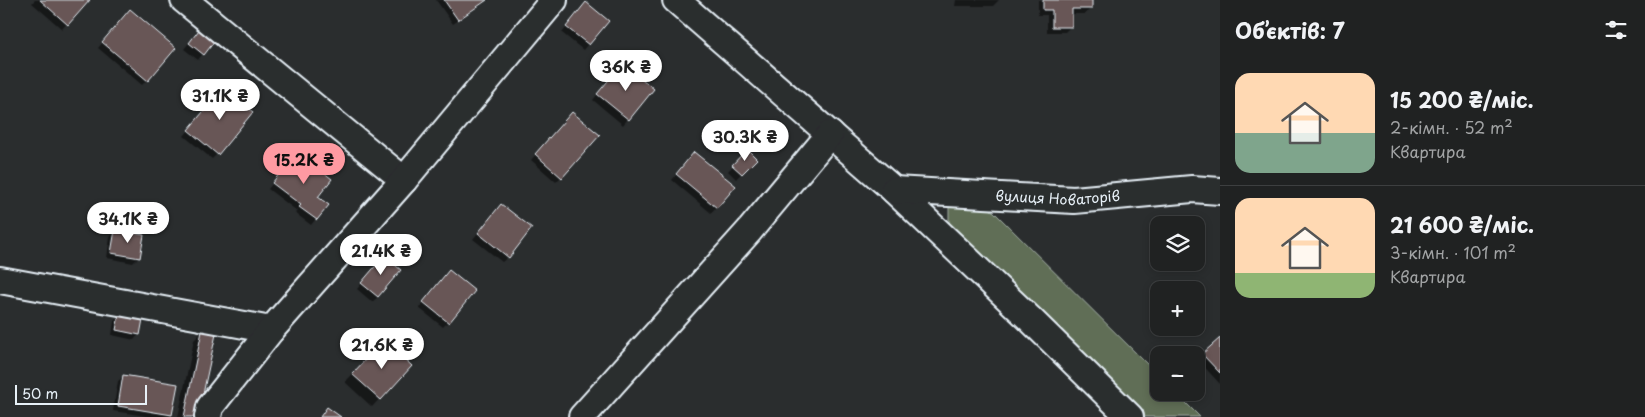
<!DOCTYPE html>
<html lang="uk">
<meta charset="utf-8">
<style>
body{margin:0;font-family:"Playpen Sans",sans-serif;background:#282a2a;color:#f1f3f6;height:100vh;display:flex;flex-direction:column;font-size:19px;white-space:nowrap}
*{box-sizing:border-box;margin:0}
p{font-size:16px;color:#a2a4a5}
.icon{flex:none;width:28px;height:28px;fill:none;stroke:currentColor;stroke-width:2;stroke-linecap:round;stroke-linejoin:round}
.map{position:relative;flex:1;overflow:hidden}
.sheet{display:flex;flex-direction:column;background:#202222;width:425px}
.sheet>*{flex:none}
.buttons{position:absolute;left:1150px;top:216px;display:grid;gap:10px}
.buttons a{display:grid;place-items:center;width:55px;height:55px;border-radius:10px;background:#202222;box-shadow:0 2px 8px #0003,0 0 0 1px #3d3f40;font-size:25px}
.scale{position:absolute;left:15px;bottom:12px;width:132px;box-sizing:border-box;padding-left:5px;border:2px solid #e8f1f8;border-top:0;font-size:14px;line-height:18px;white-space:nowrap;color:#e8f1f8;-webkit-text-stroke:4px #2a2d2e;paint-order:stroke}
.price{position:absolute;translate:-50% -42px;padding:0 11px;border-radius:18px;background:#fff;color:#222;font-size:16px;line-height:32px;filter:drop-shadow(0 1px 2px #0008)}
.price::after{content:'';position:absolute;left:50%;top:30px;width:15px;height:11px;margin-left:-8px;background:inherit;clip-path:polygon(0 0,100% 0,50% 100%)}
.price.selected{background:#ff9aa2;color:#111}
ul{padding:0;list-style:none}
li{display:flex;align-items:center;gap:15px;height:125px;padding:0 15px}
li+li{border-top:1px solid #3d3f40}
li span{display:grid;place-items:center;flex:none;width:140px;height:100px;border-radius:15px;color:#555}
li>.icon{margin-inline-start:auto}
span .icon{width:60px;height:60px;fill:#fffc;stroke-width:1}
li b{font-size:21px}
h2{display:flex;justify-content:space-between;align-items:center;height:60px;padding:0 15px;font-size:21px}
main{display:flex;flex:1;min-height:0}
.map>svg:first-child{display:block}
.green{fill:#606e56;stroke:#a4b0a7}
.shadow{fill:#0007}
.building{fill:#685656;stroke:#e8f1f8}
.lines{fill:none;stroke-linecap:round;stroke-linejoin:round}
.minor-casing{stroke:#e8f1f8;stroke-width:30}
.minor{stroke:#2a2d2e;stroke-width:26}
.labels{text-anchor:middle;stroke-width:4.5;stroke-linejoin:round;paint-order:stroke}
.street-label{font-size:14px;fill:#e8f1f8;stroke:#2a2d2e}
</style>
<main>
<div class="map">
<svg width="1220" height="417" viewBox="0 0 1220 417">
<rect width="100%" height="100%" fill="#2a2d2e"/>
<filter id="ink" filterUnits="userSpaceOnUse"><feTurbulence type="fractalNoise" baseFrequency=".02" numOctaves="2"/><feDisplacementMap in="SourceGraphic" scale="10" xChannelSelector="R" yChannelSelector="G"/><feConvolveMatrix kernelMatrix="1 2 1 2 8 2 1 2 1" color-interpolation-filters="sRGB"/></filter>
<g filter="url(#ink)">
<!-- green -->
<path class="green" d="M974,198L994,212L1159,376V392L1176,393L1200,417H1142L980,258L949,224V204Z"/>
<!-- shadow -->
<g class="shadow">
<path d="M35,0H88L62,29L32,3Z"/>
<path d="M436,0H488L453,24Z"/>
<path d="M956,0H999L993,6H955Z"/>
<path d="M1038,0H1091V8L1085,14H1071V26L1065,32H1047V15H1038Z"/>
<path d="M581,9L588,44L583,50L562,33Z"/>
<path d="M125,16L147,80L142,85L98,48Z"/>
<path d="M197,33L215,38L198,60L184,49Z"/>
<path d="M617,70L652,89L623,125L593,100Z"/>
<path d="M218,95L217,154L212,159L184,136Z"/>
<path d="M567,119L561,177L556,182L531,160Z"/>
<path d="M747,151L755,159L736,179L728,171Z"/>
<path d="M297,154L317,197L327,205L311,225L295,213L297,211L268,189Z"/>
<path d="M689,159L716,207L711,213L672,180Z"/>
<path d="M496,211L508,257L502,262L473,239Z"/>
<path d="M116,231L139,257L133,263L107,258L110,237Z"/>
<path d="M379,263L378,297L372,302L357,289Z"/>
<path d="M444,277L448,322L443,327L419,308Z"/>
<path d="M120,316L139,334L134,340L112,335L114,321Z"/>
<path d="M202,332L197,417H178L194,340Z"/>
<path d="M1220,339V384L1198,360Z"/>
<path d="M376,350L410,366L372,407L345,382Z"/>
<path d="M124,376L171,414L168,417H152L113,411L118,381Z"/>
</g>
<!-- building -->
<g class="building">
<path d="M40,0H90L68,25Z"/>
<path d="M444,0H487L458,20Z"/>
<path d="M1043,0H1092V9H1072V27H1052V10H1043Z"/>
<path d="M586,2L609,21L589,45L566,27Z"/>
<path d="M130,9L176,48L148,81L102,42Z"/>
<path d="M202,26L217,38L204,55L189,43Z"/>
<path d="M623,63L654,89L629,120L597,94Z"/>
<path d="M223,88L253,112L218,155L188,130Z"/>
<path d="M572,112L600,135L562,178L535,154Z"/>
<path d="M747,149L757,159L742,174L732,165Z"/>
<path d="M297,152L332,179L318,197L329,205L317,220L299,207L301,205L272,183Z"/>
<path d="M694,152L736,186L717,208L676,174Z"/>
<path d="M501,204L532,228L509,258L478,233Z"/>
<path d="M115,230L144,235L140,258L111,253Z"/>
<path d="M384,256L401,270L378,297L361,283Z"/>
<path d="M449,270L475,291L449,323L423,302Z"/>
<path d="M119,315L143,319L140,335L116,330Z"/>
<path d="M202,331L216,334L198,417H184Z"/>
<path d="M1220,338V373L1202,354Z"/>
<path d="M384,340L412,366L381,400L352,374Z"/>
<path d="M123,375L178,384L172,415L118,406Z"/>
<path d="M327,407L341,417H320Z"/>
</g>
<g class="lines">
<defs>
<g id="minor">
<path d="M184,0L404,180"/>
<path d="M676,0L894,190L1030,319L1130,417"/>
<path id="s1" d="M894,190L1074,200L1192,189L1220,191"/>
<path d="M0,280L271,330"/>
<path d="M208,417L210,407L271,330L404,180L554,0"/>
<path d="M582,417L750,230L830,134"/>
</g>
</defs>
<!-- minor casing -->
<use href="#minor" class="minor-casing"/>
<!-- minor -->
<use href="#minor" class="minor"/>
</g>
</g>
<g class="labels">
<!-- street labels -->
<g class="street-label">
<text dy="5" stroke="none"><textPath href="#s1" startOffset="164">вулиця Новаторів</textPath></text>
</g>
</g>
</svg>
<div class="buttons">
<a><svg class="icon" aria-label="layers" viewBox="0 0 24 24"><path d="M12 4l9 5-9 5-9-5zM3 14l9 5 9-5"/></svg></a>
<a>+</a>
<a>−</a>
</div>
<div class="scale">50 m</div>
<b class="price" style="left:626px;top:92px">36K ₴</b>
<b class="price" style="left:220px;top:121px">31.1K ₴</b>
<b class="price" style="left:745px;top:162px">30.3K ₴</b>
<b class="price selected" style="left:304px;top:185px">15.2K ₴</b>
<b class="price" style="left:128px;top:244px">34.1K ₴</b>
<b class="price" style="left:381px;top:276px">21.4K ₴</b>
<b class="price" style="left:382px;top:370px">21.6K ₴</b>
</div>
<section class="sheet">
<h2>Об’єктів: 7<svg class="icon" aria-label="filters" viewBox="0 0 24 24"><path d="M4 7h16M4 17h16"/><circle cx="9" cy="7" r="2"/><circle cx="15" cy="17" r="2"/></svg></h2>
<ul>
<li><span style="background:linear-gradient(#ffd9b3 60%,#7fa58c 0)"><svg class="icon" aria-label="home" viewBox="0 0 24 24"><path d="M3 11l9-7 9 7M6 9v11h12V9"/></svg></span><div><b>15 200 ₴/міс.</b><p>2-кімн. · 52 m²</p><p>Квартира</p></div></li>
<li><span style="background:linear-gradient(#ffd9b3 75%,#8fb573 0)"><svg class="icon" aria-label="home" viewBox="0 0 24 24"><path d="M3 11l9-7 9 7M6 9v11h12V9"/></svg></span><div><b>21 600 ₴/міс.</b><p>3-кімн. · 101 m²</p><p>Квартира</p></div></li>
</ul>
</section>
</main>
